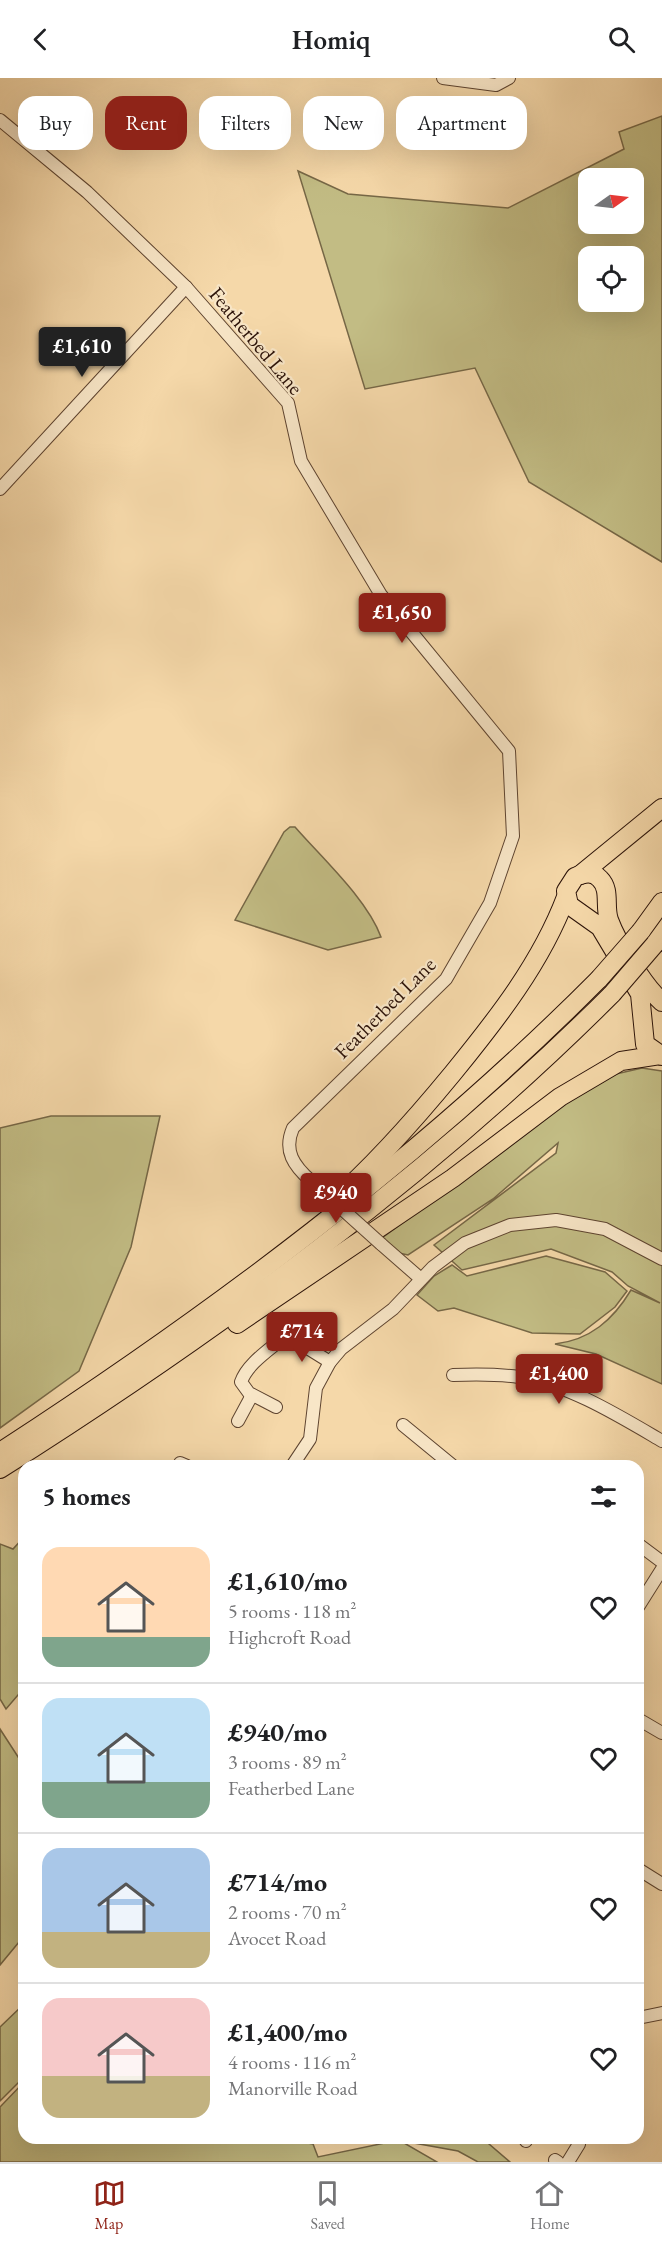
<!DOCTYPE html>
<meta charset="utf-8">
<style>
body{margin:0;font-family:"EB Garamond",serif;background:#f2f2f2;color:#202124;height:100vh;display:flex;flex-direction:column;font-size:22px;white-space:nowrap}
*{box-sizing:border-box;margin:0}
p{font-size:20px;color:#757577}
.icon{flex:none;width:33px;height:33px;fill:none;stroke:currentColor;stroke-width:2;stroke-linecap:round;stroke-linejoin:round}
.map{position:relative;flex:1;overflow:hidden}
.drawer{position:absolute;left:18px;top:1382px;width:626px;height:684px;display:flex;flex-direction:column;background:#fff;border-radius:18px;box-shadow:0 6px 24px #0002}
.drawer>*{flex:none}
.banner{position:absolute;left:18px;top:18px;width:627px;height:54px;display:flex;gap:12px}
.needle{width:39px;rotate:76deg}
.fabs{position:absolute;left:578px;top:90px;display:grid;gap:12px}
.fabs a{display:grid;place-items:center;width:66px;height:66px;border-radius:12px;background:#fff;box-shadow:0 6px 24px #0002;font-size:30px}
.price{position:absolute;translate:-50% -51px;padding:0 14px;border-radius:6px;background:#8f2418;color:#fff;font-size:20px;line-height:39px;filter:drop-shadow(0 2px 3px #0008)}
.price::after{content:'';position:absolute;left:50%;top:36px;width:18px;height:14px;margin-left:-9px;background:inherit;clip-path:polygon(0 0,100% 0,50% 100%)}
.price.current{background:#222;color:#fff}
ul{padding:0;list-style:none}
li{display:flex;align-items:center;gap:18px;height:150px;padding:0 24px}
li+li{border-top:2px solid #e0e0e0}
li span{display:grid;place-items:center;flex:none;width:168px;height:120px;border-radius:18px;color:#555}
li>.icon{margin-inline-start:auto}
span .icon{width:72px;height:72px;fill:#fffc;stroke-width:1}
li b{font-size:26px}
h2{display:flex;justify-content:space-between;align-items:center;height:72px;padding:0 24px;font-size:26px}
.tag{padding:0 21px;border-radius:18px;background:#fff;box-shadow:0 6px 24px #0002;font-size:21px;line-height:54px}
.tag.current{background:#8f2418;color:#fff}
header{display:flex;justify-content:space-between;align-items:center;height:78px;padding:0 24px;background:#fff;font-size:27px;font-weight:600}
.dock{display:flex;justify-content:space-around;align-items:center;height:84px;border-top:2px solid #e0e0e0;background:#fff;font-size:16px;color:#757577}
.dock a{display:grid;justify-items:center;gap:3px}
.dock .current{color:#8f2418}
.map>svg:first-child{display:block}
.green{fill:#c2bc84;stroke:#766746;stroke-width:1.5;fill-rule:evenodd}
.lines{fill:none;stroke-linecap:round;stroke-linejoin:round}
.minor-casing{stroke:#5e4430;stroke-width:14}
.highway-casing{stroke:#2b1208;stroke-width:20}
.minor{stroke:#f8e6c7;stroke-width:12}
.highway{stroke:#f5d8a9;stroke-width:18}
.minor-bridge-casing{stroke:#5e4430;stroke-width:14;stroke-linecap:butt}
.highway-bridge-casing{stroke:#2b1208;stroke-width:20;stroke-linecap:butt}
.minor-bridge{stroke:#f8e6c7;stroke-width:12}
.highway-bridge{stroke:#f5d8a9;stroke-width:18}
.labels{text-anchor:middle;stroke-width:4.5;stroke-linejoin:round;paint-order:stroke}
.street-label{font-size:21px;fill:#2b1208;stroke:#f8e6c7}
</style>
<header><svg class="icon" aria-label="back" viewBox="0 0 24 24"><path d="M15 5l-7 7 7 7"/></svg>Homiq<svg class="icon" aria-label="search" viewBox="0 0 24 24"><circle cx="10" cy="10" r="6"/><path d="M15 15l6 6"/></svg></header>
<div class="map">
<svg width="662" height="2084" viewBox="0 0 662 2084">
<rect width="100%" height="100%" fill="#f5d8a9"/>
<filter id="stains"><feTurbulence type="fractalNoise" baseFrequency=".00333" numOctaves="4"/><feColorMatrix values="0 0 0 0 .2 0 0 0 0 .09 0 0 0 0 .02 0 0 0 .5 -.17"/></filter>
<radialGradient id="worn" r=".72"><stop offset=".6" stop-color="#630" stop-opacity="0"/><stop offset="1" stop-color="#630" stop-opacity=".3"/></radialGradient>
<!-- green -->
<g class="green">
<path d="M662,38V484L529,404L475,290L365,311L298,93L348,116L508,130L624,71L619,54ZM588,100H633V146H588ZM588,178H633V224H588Z"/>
<path d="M290,749H295C322,780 367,821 381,859L328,872L235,842L284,754Z"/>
<path d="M642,990L662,993V1306L596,1276L555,1266C590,1262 613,1242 631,1212L660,1225L628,1208L612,1194L551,1171L462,1192L434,1167L556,1075L558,1065L493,1121L408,1177L399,1175L382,1160L563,1027L616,996Z"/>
<path d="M51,1038H160L131,1169L79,1293L0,1350V1050Z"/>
<path d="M546,1178L605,1194L627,1213L615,1229L580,1256L532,1255L454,1230L438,1233L417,1217L434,1198L452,1187L467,1198Z"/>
<path d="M24,1459V1610L6,1631L0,1621V1466L13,1471Z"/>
<path d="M0,1651L24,1688V1858L0,1887Z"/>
<path d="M24,1926V1999L0,2023V1949Z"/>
<path d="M24,2004V2060H281L313,2066L318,2079L399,2062L437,2084H0V2029Z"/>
<path d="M410,2060H482L510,2084H478L458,2073L414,2065Z"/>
</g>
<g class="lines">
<defs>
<g id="minor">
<path d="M443,0L496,7L509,0"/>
<path d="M0,42L87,114L186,209L288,325L301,383L381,517L509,673L513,758L490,825L446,901L293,1050C283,1073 294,1088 311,1103"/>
<path d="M0,411L186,209"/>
<path d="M381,1166L421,1201"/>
<path d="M453,1297C475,1296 497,1296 519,1299C566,1305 621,1339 662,1363"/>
<path d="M276,1329L249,1315L241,1304C247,1286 269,1272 283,1260L293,1261L330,1284"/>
<path d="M238,1343L252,1317"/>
<path d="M403,1347L453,1388"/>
<path d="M180,1385L187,1388"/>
<path d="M292,1388L310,1361L316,1310L330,1284L341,1271L393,1231L433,1189L465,1165L510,1147L556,1142L605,1151L662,1181"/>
<path d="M638,1466L662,1484"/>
<path d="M638,1529L662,1491"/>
<path d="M638,1641L662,1655"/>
<path d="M638,1791L662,1806"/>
<path d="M638,1940L662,1935"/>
<path d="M524,2060L526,2063"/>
<path d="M555,2082L558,2084"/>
<path d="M568,2084L579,2066L580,2060"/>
</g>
<g id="highway">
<path d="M580,797L662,730"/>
<path d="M641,853L662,824"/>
<path d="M662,924C644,908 617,864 609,842C604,828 611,812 600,801C593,793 584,795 575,799L566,813L569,827L600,849L640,916L645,966L662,978"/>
<path d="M331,1125C376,1086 416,1040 453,995C497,941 541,885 566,819"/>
<path d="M237,1246L453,1100L560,1019L621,983L660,977"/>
<path d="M0,1374C214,1235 419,1082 599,901"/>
<path d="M0,1391C218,1253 429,1099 612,916"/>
</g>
</defs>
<!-- minor casing -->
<use href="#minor" class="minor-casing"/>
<!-- highway casing -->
<use href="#highway" class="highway-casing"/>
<!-- minor -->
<use href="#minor" class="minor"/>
<!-- highway -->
<use href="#highway" class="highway"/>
<defs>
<path id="minor-bridge" d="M311,1103L381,1166"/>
<g id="highway-bridge">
<path d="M599,901L641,853"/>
<path d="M612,916L655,866"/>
</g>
</defs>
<!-- minor-bridge casing -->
<use href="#minor-bridge" class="minor-bridge-casing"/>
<!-- highway-bridge casing -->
<use href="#highway-bridge" class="highway-bridge-casing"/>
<!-- minor-bridge -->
<use href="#minor-bridge" class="minor-bridge"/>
<!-- highway-bridge -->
<use href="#highway-bridge" class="highway-bridge"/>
</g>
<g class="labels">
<!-- street labels -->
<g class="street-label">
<text transform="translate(256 263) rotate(50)" y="7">Featherbed Lane</text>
<text transform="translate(385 930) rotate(-45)" y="7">Featherbed Lane</text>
</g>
</g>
<rect width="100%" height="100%" filter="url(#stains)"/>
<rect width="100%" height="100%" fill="url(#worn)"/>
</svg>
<div class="fabs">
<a><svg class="needle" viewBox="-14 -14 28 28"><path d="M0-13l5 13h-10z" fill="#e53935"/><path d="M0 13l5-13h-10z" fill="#757577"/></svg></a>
<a><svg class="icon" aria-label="locate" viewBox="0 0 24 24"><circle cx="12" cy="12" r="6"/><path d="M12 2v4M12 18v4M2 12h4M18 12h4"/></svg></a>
</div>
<b class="price current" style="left:82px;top:300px">£1,610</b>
<b class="price" style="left:402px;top:566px">£1,650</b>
<b class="price" style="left:336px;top:1146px">£940</b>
<b class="price" style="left:302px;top:1285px">£714</b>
<b class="price" style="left:559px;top:1327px">£1,400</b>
<div class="banner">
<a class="tag">Buy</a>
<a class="tag current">Rent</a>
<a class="tag">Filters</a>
<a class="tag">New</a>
<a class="tag">Apartment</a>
</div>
<section class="drawer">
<h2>5 homes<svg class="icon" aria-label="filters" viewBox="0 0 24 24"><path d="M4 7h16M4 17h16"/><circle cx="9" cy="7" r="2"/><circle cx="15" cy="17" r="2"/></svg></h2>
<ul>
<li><span style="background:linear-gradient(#ffd9b3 75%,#7fa58c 0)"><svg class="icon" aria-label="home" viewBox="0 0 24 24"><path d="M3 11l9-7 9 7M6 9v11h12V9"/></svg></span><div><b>£1,610/mo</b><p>5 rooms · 118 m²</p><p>Highcroft Road</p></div><svg class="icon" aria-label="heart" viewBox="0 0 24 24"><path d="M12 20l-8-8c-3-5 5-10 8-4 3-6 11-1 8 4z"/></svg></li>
<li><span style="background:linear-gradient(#bfe0f5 70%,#7fa58c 0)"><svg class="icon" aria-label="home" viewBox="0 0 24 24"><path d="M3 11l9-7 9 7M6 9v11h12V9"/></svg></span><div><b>£940/mo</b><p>3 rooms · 89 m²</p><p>Featherbed Lane</p></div><svg class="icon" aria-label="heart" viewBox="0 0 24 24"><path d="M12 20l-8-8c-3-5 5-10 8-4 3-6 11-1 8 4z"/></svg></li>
<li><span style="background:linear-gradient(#a9c7e8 70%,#c2b280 0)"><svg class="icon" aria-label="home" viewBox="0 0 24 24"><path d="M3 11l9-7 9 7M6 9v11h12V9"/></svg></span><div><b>£714/mo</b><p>2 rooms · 70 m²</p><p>Avocet Road</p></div><svg class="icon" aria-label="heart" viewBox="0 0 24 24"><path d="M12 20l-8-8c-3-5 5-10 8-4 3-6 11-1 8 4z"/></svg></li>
<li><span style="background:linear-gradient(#f6c9c9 65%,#c2b280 0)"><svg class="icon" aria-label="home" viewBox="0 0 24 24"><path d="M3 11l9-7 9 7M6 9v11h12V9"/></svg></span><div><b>£1,400/mo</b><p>4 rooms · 116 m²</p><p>Manorville Road</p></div><svg class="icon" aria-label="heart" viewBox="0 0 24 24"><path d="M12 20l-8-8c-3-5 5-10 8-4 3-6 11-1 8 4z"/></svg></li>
</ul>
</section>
</div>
<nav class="dock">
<a class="current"><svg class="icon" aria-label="map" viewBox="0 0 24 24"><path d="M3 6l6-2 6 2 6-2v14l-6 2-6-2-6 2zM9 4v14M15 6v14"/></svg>Map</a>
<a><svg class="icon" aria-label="saved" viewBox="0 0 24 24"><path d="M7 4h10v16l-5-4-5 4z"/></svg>Saved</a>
<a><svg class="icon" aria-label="home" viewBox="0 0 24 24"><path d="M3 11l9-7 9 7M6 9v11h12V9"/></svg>Home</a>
</nav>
